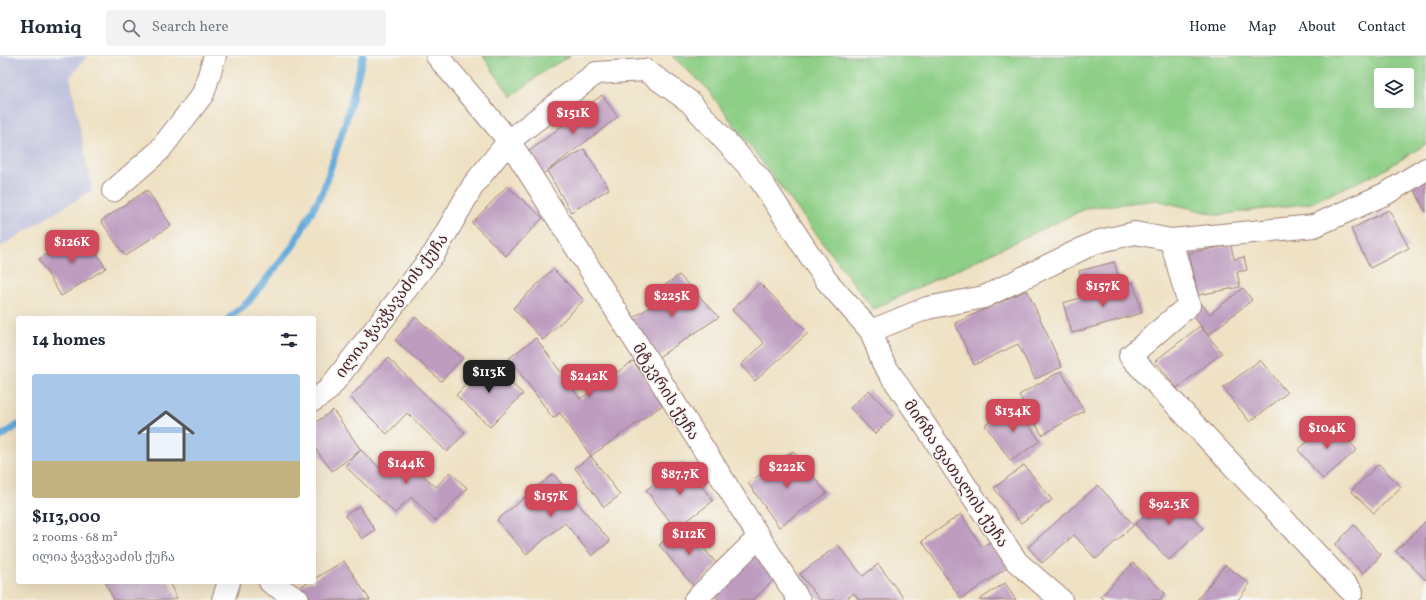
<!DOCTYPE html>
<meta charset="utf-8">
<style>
body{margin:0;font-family:Vollkorn,"Noto Serif Georgian",serif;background:#f2f2f3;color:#1f2937;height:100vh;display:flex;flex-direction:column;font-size:15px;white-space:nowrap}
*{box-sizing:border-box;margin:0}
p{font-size:13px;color:#747a83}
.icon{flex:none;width:22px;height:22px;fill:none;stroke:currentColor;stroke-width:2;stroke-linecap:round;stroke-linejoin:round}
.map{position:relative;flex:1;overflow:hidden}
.sheet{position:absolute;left:16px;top:260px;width:300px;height:268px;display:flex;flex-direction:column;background:#fff;border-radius:4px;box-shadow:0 4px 16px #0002}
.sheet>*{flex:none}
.controls{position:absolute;left:1374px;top:12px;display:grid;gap:8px}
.controls a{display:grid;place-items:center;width:40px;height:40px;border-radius:4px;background:#fff;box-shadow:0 4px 16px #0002;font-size:20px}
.price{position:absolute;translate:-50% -34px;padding:0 9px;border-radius:8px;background:#d1495b;color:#fff;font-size:13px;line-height:26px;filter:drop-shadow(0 1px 2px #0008)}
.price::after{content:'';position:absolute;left:50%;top:24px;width:12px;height:9px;margin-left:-6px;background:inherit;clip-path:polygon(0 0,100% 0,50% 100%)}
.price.on{background:#222;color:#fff}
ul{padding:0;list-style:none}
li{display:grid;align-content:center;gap:8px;height:212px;padding:0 16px}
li+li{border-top:1px solid #e0e1e3}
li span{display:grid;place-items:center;height:124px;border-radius:4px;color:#555}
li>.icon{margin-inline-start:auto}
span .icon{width:72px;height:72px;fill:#fffc;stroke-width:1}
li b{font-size:17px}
h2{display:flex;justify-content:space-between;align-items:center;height:48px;padding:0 16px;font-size:17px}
header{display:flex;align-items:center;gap:24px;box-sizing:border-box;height:56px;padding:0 20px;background:#fff;border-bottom:1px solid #e0e1e3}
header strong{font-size:19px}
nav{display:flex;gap:22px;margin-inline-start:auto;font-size:14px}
.search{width:280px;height:36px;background:#f2f2f3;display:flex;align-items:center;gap:10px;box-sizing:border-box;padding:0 14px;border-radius:4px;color:#747a83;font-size:15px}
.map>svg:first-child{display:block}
.industrial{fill:#c0c2dd}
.green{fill:#8ecf87;stroke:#6c7759;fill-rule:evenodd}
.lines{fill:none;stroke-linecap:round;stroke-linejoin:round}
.stream{stroke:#65aadb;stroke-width:7}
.building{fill:#bd9cc0}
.minor-casing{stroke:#9c8077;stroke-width:24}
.minor{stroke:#fff;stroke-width:22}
.labels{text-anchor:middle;stroke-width:3;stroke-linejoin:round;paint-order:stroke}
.street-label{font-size:16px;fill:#4a1f2b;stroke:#f6f6f2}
</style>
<header>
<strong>Homiq</strong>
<div class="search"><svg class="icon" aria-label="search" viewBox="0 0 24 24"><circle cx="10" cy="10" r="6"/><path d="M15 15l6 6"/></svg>Search here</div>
<nav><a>Home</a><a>Map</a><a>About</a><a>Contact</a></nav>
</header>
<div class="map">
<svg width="1426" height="544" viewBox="0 0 1426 544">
<rect width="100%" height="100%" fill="#f6f6f2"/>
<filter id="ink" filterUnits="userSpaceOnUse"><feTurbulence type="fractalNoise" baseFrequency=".025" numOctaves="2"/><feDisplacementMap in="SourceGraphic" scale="8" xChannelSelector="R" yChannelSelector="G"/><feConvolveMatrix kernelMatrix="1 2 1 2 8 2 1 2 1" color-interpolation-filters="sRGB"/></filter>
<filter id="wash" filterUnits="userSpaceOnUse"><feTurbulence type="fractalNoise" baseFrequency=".012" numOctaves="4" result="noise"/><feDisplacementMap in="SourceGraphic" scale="16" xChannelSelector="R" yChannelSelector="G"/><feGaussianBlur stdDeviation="0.9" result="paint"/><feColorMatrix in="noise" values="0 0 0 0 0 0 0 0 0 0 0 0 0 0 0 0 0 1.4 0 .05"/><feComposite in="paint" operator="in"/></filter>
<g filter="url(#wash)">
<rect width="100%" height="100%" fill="#efe1c3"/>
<!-- industrial -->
<path class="industrial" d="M0,0H87L70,21L92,134L0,191Z"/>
<!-- green -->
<g class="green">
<path d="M483,0H570L547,13L511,41Z"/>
<path d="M672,0H1426V88L1386,113L1311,147L1218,159L1156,144L1087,152L873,253L704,29ZM1381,19H1407V45H1381Z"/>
</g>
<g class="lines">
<!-- stream -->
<g class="stream">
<path d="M229,262L248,246L293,190L323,135L345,68L363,0"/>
<path d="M0,381L18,369"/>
</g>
</g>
<g id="blocks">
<!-- building -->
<g class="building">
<path d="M602,39L618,61L543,118L527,97Z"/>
<path d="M584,93L609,133L571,156L547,115Z"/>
<path d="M1426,122V156L1412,129Z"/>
<path d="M507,130L543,162L506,200L472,167Z"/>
<path d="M147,134L171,169L125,200L101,165Z"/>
<path d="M1389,154L1409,192L1370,212L1351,173Z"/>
<path d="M83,176L106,212L61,240L39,203Z"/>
<path d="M1231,189L1234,203L1244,201L1247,214L1237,216L1240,231L1198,239L1189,197Z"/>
<path d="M1114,206L1121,229L1086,239L1079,215Z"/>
<path d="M553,213L584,244L543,284L513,252Z"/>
<path d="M679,219L719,261L654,304L628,265L667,240L661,232Z"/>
<path d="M1133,226L1142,257L1072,277L1063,247Z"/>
<path d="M760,227L808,277L755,325L741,309L764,287L732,254Z"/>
<path d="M1243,232L1252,244L1208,279L1191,257L1202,248L1210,258Z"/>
<path d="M1027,234L1062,311L1035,323L1018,288L974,309L955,267Z"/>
<path d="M415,261L463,302L441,325L395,284Z"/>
<path d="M1200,270L1222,297L1177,332L1155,305Z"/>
<path d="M536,282L580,343L633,305L664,348L591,400L560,357L553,362L509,302Z"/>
<path d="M388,302L465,377L447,396L407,357L387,378L350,341Z"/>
<path d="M1260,304L1287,337L1250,366L1223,332Z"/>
<path d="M488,306L523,338L490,371L456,339Z"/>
<path d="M1061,315L1084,355L1042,379L1019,339Z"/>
<path d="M869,334L893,360L875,378L850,352Z"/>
<path d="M1014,348L1040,385L1011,405L985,369Z"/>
<path d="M333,354L361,394L332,415L314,391V368Z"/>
<path d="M1331,366L1357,394L1323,423L1298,394Z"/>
<path d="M361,394L384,416L400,398L436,431L450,416L467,432L436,465L411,441L395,457L345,410Z"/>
<path d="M793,395L827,437L779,471L748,427Z"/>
<path d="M591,400L620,439L604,451L575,412Z"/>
<path d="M683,406L713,445L676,473L646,434Z"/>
<path d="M1379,408L1401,431L1374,457L1351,435Z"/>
<path d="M1024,409L1052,444L1021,467L994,432Z"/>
<path d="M553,418L610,485L592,500L565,467L526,498L497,464Z"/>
<path d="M1098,429L1134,469L1096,503L1074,479L1042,507L1028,491Z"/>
<path d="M1169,437L1203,472L1169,504L1135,468Z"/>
<path d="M359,450L375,474L362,483L345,459Z"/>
<path d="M961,458L982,491L993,484L1011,509L961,543L922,485Z"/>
<path d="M1426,465V524L1396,495Z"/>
<path d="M684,469L717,508L695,532L659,489Z"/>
<path d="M1354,469L1381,499L1363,518L1335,489Z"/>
<path d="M838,489L863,520L878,508L905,544H859L854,537L845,544H820L800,518Z"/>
<path d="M754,494L778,520L753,544H719L711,536Z"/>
<path d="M344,505L370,544H308L300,531L309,526H314V523Z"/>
<path d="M1133,507L1165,537L1159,544H1104L1100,541Z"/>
<path d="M1225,509L1250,528L1238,544H1197Z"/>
<path d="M105,526H169L177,542L172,544H114Z"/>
<path d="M1005,527L1016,544H979Z"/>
</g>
</g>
</g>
<g filter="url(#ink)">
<use href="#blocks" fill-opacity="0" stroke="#9c8077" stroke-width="1"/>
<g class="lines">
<defs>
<g id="minor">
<path d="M437,0L509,85L799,544"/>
<path d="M113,135L159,95L203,38L215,0"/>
<path d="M1171,184L1189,249L1130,300L1352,536"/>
<path d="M871,275L883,307L1017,506L1061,544"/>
<path d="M314,344L328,334L435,196L474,128L509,85L596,17L645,14L690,46L759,122L826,224L871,275L927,252L984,241L1096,186L1135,177L1171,184L1314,170L1387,137L1426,113"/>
<path d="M270,526L298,544"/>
<path d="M223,544L229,526"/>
<path d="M695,544L759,481"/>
</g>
</defs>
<!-- minor casing -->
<use href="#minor" class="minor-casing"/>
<!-- minor -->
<use href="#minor" class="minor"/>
</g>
</g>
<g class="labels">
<!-- street labels -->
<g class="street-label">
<text transform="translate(391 249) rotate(-53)" y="6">ილია ჭავჭავაძის ქუჩა</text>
<text transform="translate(667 335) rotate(58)" y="6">მტკვრის ქუჩა</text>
<text transform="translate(957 417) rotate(56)" y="6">მირზა ფათალის ქუჩა</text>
</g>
</g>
</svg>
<div class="controls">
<a><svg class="icon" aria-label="layers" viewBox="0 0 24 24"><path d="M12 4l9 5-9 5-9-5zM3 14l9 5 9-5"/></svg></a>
</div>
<b class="price" style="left:573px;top:79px">$151K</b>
<b class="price" style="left:72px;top:208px">$126K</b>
<b class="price" style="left:1103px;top:252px">$157K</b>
<b class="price" style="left:672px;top:262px">$225K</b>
<b class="price on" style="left:489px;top:338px">$113K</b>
<b class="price" style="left:589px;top:342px">$242K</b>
<b class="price" style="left:1013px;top:377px">$134K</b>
<b class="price" style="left:1327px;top:394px">$104K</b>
<b class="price" style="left:406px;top:429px">$144K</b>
<b class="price" style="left:787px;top:433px">$222K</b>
<b class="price" style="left:680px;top:440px">$87.7K</b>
<b class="price" style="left:551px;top:462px">$157K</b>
<b class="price" style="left:1169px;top:470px">$92.3K</b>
<b class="price" style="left:689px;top:500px">$112K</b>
<section class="sheet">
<h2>14 homes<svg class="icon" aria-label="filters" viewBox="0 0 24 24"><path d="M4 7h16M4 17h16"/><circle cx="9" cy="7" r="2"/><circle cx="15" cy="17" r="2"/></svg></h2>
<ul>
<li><span style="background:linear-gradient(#a9c7e8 70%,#c2b280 0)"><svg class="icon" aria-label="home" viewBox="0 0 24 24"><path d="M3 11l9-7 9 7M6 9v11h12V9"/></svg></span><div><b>$113,000</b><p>2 rooms · 68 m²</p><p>ილია ჭავჭავაძის ქუჩა</p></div></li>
</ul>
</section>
</div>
